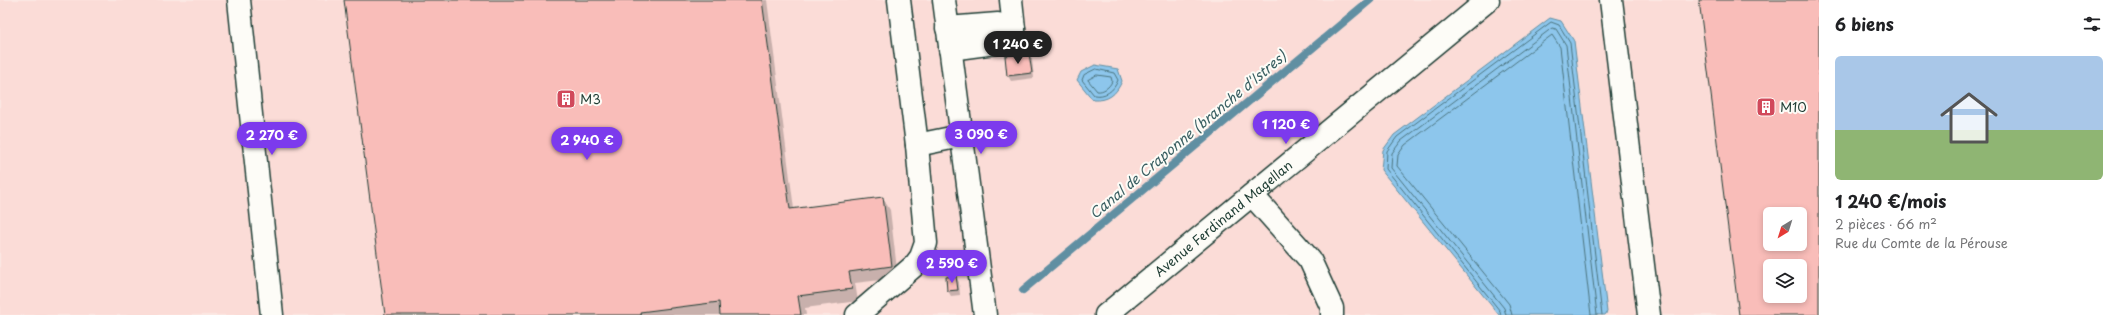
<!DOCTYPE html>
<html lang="fr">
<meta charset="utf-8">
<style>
body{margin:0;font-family:"Playpen Sans",sans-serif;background:#f6f6f6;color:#202124;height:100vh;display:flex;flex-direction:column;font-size:15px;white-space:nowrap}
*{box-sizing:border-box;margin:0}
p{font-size:13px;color:#757577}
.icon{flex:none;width:22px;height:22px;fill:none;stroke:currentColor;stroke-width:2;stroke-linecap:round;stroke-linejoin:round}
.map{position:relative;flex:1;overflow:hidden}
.panel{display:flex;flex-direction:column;background:#fff;width:300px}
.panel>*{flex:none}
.needle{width:26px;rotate:218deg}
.tools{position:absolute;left:1763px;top:207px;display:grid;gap:8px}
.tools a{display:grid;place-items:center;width:44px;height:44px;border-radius:6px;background:#fff;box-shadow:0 2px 6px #0003;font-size:20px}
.price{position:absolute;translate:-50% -34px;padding:0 9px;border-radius:14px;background:#7c3aed;color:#fff;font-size:13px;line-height:26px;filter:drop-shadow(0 1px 2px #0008)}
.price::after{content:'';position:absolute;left:50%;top:24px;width:12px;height:9px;margin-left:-6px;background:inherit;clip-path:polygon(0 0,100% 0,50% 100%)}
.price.on{background:#222;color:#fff}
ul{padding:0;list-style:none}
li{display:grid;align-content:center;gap:8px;height:212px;padding:0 16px}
li span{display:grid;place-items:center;height:124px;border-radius:6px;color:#555}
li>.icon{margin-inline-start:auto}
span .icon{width:72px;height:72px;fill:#fffc;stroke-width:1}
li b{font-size:17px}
h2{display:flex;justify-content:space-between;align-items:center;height:48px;padding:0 16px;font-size:17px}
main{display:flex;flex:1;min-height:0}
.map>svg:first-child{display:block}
.built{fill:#fbdcd7;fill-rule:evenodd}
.water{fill:#8dc6ec;stroke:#618fa2}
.shadow{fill:#0003}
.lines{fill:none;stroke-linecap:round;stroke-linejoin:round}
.shore{stroke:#4b747e;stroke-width:1}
.stream{stroke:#618fa2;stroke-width:8}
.building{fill:#f9bdb9;stroke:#1f3d34;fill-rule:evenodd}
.minor-casing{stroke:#1f3d34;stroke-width:25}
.minor{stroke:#fdfcf7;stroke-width:22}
.labels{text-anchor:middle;stroke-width:4;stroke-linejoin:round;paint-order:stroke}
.poi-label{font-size:13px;fill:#1f3d34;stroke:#fdfcf7;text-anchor:start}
.street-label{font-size:13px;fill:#1f3d34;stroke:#fdfcf7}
.water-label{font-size:14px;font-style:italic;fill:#3a5f62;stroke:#fdfcf7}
</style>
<main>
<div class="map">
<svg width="1819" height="315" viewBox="0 0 1819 315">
<rect width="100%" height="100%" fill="#fce9e4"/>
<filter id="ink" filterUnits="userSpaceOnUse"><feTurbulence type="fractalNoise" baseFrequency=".025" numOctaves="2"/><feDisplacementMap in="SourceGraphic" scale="8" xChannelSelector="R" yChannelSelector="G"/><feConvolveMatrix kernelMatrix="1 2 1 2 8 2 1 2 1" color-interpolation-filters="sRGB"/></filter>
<g filter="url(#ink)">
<!-- built -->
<path class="built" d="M0,0H1819V315H0ZM1770,214H1800V244H1770ZM1770,266H1800V296H1770Z"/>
<!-- water -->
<g class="water">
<path d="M1550,18L1561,21L1574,41L1607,312L1605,315H1499L1381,170L1383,150L1394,135Z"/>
<path d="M1095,65L1118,69L1122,81C1116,95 1108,101 1093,100L1077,80L1081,72Z"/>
</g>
<!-- shadow -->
<g class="shadow">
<path d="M345,0H767L794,209L883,198L890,210L898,278L855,283L858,301L805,308L806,315H386Z"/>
<path d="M1029,54L1032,59L1034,78L1011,81L1008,76L1006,57Z"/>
<path d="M956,277L959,282L960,295L951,296L948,291Z"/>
</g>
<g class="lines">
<!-- shore -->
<g class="shore">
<path d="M1096,69L1114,73L1118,80C1114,91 1105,97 1094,95L1082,80L1084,75Z"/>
<path d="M1097,75L1111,77L1112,81C1110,87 1103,92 1097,91L1088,80Z"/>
<path d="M1501,315L1500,311L1386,169L1387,151L1397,137L1551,22L1559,25L1570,43L1602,315"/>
<path d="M1506,315L1504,308L1391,168L1392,153L1401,141L1552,28L1556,29L1566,45L1597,315"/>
<path d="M1512,315L1509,304L1397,166L1398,155L1405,145L1552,35L1560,47L1591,315"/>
</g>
<!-- stream -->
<path class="stream" d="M1023,290L1370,0"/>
</g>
<!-- building -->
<g class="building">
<path d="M344,0H762L790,209L883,197L892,266L849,272L852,289L798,296L801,315H720L719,302L640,312L641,315H385Z"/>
<path d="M1699,0H1819V315H1739ZM1770,214H1800V244H1770ZM1770,266H1800V296H1770Z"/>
<path d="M1029,53L1032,73L1007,76L1005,56Z"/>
<path d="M956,276L958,290L947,291L946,277Z"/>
</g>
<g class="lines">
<defs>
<g id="minor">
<path d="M239,0L272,315"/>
<path d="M944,0L985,315"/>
<path d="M1011,0L1014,29"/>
<path d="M1611,0L1649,315"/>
<path d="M947,28L998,24L1014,29L1002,42L950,49"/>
<path d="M917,145L961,136"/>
<path d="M1252,195L1310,260L1332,308V315"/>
<path d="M857,315L915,265L921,257L926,243L917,145L899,0"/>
<path id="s1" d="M1106,315L1488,0"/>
</g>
</defs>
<!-- minor casing -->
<use href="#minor" class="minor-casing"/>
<!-- minor -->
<use href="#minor" class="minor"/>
</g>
</g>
<!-- icons -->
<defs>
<symbol id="building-square" viewBox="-11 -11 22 22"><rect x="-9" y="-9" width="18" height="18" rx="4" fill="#d1495b" stroke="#fdfcf7"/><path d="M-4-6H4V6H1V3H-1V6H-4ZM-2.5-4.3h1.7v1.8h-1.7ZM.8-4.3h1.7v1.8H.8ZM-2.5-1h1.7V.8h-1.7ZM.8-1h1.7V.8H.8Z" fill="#fff"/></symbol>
</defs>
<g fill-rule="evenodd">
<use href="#building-square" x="555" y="88" width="22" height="22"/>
<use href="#building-square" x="1755" y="96" width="22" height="22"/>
</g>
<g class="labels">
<!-- poi labels -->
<g class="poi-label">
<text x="580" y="104">M3</text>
<text x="1780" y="112">M10</text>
</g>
<!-- street labels -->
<g class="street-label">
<text dy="5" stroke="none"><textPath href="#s1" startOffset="152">Avenue Ferdinand Magellan</textPath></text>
</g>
<!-- water labels -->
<g class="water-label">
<text transform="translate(1188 135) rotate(-40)" y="5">Canal de Craponne (branche d'Istres)</text>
</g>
</g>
</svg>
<div class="tools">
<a><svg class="needle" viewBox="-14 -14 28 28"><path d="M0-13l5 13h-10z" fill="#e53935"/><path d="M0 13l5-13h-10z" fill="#757577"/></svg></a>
<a><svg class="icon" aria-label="layers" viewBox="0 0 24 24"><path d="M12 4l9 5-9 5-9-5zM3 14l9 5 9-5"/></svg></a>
</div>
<b class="price on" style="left:1018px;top:65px">1 240 €</b>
<b class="price" style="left:1286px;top:145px">1 120 €</b>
<b class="price" style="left:981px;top:155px">3 090 €</b>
<b class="price" style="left:272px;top:156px">2 270 €</b>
<b class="price" style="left:587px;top:161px">2 940 €</b>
<b class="price" style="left:952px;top:284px">2 590 €</b>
</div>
<section class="panel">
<h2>6 biens<svg class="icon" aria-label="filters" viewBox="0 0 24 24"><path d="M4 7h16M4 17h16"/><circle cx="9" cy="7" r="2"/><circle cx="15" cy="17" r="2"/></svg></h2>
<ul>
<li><span style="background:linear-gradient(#a9c7e8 60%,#8fb573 0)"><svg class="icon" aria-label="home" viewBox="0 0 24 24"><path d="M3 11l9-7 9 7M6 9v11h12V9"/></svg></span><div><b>1 240 €/mois</b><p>2 pièces · 66 m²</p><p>Rue du Comte de la Pérouse</p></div></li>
</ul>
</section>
</main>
